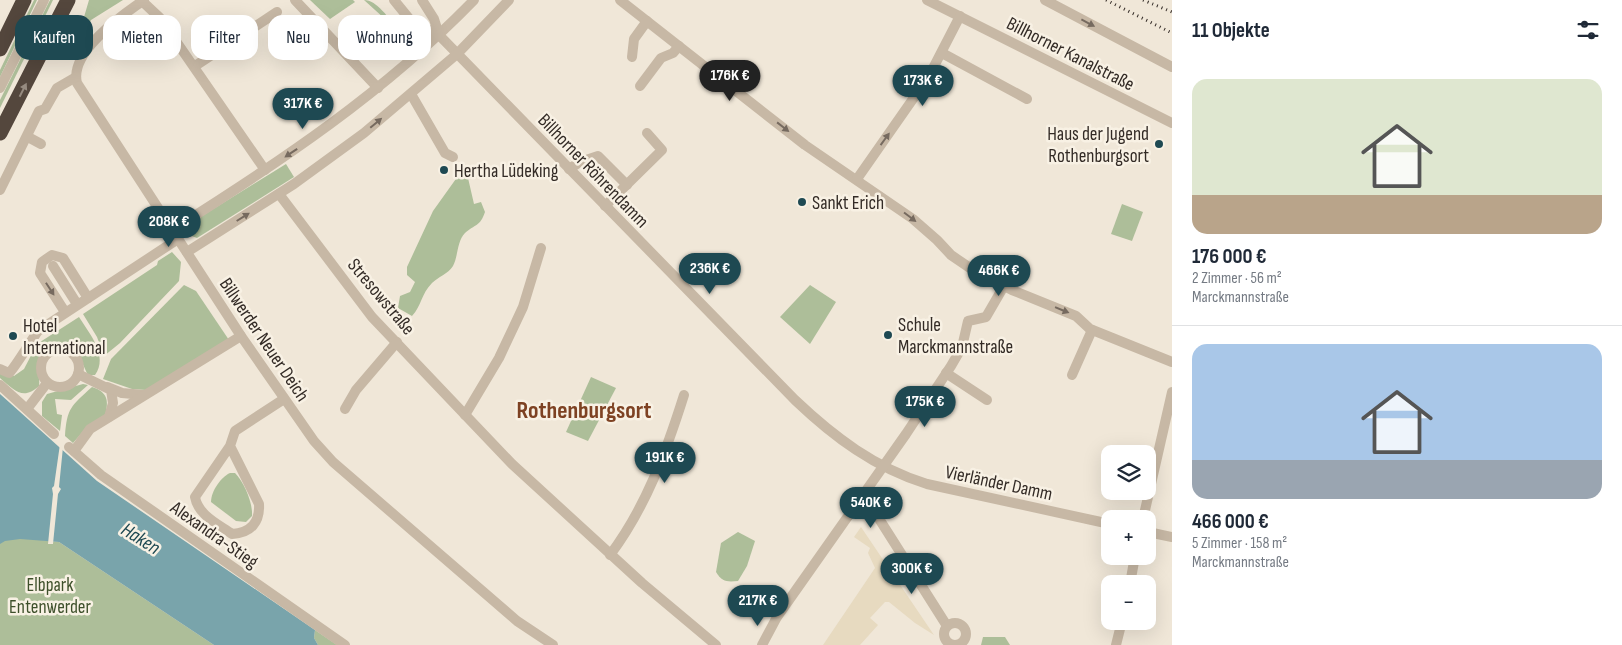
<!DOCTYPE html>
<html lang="de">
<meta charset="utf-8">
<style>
body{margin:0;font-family:"Sofia Sans Condensed",sans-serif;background:#f6f6f7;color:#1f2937;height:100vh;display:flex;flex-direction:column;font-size:19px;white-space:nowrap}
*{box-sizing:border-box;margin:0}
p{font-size:16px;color:#747a83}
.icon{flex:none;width:28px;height:28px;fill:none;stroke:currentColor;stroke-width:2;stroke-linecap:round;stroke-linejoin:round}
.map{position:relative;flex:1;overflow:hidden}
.sheet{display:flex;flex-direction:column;background:#fff;width:450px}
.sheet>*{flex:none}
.banner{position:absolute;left:15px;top:15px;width:475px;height:45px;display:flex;gap:10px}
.tools{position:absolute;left:1101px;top:445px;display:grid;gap:10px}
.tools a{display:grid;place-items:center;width:55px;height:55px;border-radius:10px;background:#fff;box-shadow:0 5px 20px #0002;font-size:25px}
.price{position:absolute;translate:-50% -42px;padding:0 11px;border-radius:18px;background:#1e4952;color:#fff;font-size:16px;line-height:32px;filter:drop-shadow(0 1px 2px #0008)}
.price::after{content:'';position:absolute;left:50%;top:30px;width:15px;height:11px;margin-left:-8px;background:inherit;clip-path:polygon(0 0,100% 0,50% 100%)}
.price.selected{background:#222;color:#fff}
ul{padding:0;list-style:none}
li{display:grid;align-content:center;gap:10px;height:265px;padding:0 20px}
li+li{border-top:1px solid #e0e1e3}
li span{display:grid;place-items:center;height:155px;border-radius:15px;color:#555}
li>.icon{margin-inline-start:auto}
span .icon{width:90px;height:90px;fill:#fffc;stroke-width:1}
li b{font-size:21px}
h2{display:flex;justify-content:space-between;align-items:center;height:60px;padding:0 20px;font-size:21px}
.tag{padding:0 18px;border-radius:15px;background:#fff;box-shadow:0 5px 20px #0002;font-size:18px;line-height:45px}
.tag.selected{background:#1e4952;color:#fff}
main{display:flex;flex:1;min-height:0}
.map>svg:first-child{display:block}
.green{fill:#adbe99}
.plaza{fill:#e7dac0}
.water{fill:#79a4ab}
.pier{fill:#f0e7d8}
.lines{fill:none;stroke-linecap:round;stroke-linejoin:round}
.minor{stroke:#c7b8a5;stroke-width:10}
.highway{stroke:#54473d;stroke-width:15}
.rail{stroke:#332b26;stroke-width:3;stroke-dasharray:1 4;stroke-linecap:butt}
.oneway{fill:#766a5f}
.oneway2{fill:#968b80}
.poi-dot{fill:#1e4952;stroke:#f8f1e4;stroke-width:2}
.labels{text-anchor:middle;stroke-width:5;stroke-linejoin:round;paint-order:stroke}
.street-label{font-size:19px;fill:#332b26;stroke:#f8f1e4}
.poi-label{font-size:19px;fill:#332b26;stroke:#f8f1e4;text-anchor:start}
.park-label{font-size:19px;fill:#3e502b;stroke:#f8f1e4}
.water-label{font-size:20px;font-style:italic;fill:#1e4952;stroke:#f8f1e4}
.district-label{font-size:24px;font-weight:bold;fill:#7e4223;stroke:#f8f1e4}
</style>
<main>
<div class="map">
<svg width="1172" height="645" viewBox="0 0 1172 645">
<rect width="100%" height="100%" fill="#f0e7d8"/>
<!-- green -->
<g class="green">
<path d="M34,0H37L0,77V70Z"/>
<path d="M50,0H53L0,108V100Z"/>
<path d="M89,0H123L91,20L72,58Z"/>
<path d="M310,0H353L355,2L330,19Z"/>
<path d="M364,0C377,0 389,19 397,28L396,29Z"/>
<path d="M286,164L294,177L197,238L186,234L189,224Z"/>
<path d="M458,176L468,178L474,204L481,202L485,212C480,227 475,224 465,233C457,241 458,257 453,266C448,274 438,277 432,283C421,294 422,305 412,316L398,308L400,296L410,292L415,282L407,275V267L433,211Z"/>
<path d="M1122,204L1143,212L1132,241L1111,234Z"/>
<path d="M172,252L181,262L179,281L120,343L104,356L97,337L83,314L157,265L158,261Z"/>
<path d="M184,285L196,291L229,340L146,390L132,389L103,379L111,359Z"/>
<path d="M810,285L836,302L810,344L780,317Z"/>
<path d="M79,317C89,333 109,356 95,375H88C84,368 82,360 77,354C67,341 46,344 39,359C34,369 41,377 39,386C23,401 14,390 0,378V372L14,376L24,369L37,344Z"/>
<path d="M591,377L616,388L588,441L566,432Z"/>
<path d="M83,384L88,385L71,400L55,399L57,414L62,415L60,431L42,416V402L47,394Z"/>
<path d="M92,387C108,392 109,401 105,416L87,427L73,443L65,436C67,408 71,406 92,387Z"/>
<path d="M230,473H235C244,482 253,503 252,516L246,522L236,521L211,502C211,491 221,477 230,473Z"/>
<path d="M738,532L755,541L747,566L738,581C727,582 722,582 716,572L721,543Z"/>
<path d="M0,535L59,542L214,645H0Z"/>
<path d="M315,630L337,645H318L314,638Z"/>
<path d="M983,637H1005L1010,645H981Z"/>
</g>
<!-- plaza -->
<path class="plaza" d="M861,527L890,570L934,635L915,623L889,602H885L870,618L878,625L860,645H823L875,568L868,553L870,548L854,537Z"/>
<!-- water -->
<path class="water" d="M0,394L97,481L315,630L314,638L318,645H214L59,542L20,539L5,541L0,544Z"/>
<!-- pier -->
<path class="pier" d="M60,444L63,447L59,487L61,489L58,494L53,544H48L53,494L52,488L54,486Z"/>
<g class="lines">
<!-- minor -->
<g class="minor">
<path d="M144,0C122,15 69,52 77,83L241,336L314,441L333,462L517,621L553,645"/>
<path d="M295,0L378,88"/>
<path d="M394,0L411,21L439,35L795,400C834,437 875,468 927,484L1110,524"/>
<path d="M422,0L434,19L439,35"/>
<path d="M620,0L805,145L913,219L937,240L951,255L973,270L1012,290L1076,316L1090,329L1172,362"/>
<path d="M927,0L1172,123"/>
<path d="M1045,0L1172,67"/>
<path d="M142,1L160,18L265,170"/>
<path d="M942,53L1027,99"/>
<path d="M632,57L634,39L647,21"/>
<path d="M195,66L277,12"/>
<path d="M640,86L661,58L673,53L679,46"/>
<path d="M0,88L44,0"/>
<path d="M411,94L445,153L453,157"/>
<path d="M28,137L41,144"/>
<path d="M569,169L580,162L598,156L627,185"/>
<path d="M857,179L929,76L960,16"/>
<path d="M0,190L39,111L45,109L57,88L76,77"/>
<path d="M279,194L372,317L512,464L642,583L716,645"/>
<path d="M605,206L662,150L647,133"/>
<path d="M172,230C280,162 385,92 474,0"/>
<path d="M187,252L294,184L364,133L457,54L509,0"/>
<path d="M53,266L77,304"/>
<path d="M65,312L40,273L42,262L52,255L63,258L88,298"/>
<circle cx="60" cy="368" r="19"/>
<path d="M0,369L9,373C14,369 32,339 38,331L178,239"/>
<path d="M946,373L987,400"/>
<path d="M78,374L111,390L113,403L109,417"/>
<path d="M1072,375L1092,330"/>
<path d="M0,385L54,434"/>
<path d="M107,387L122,393L144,395"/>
<path d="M27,409L47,383"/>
<path d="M345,409L356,390L397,342"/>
<path d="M465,415L499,358L523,307L541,248"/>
<path d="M230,446L259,504C260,522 251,533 232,534C218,524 198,515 195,497L230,446L235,431L284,399"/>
<path d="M69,447L101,475L345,645"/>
<path d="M74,451L90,429L241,336"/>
<path d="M864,495L947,626"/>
<path d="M1143,519L1172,392"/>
<path d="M1148,532L1172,537"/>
<path d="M610,555C646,507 666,452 684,395"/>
<path d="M1130,584L1135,556"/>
<circle cx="955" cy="634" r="11"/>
<path d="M762,645L777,617L906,434L951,366L962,347L968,321L986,317L1004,286"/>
<path d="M1116,645L1122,621"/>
</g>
<!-- highway -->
<g class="highway">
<path d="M0,49L24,0"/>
<path d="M0,133L68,0"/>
</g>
<!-- rail -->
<g class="rail">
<path d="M1106,0L1172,33"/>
<path d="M1143,0L1172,12"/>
</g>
</g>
<!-- one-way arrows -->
<defs><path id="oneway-solid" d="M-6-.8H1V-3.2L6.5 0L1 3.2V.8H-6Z" transform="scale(1.25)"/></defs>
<g class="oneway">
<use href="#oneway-solid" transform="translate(1088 23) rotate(28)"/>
<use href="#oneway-solid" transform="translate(376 123) rotate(-40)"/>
<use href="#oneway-solid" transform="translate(783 127) rotate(38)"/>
<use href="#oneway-solid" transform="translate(885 139) rotate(-54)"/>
<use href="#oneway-solid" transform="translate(291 153) rotate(146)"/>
<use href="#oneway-solid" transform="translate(243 217) rotate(-32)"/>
<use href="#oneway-solid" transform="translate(910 217) rotate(37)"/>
<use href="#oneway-solid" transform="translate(50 289) rotate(57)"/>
<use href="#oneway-solid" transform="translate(1062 310) rotate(22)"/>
</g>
<use class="oneway2" href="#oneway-solid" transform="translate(23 90) rotate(-63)"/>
<!-- markers -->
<g class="poi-dot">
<circle cx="1159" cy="144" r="5"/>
<circle cx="444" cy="170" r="5"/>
<circle cx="802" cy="202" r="5"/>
<circle cx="888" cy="335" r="5"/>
<circle cx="13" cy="336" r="5"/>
</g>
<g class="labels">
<!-- street labels -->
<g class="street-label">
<text transform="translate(1071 53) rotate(27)" y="7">Billhorner Kanalstraße</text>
<text transform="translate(594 170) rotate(46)" y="7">Billhorner Röhrendamm</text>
<text transform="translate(382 296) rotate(50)" y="7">Stresowstraße</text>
<text transform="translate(265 339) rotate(56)" y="7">Billwerder Neuer Deich</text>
<text transform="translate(999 482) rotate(12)" y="7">Vierländer Damm</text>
<text transform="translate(215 534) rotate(35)" y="7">Alexandra-Stieg</text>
</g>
<!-- poi labels -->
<g class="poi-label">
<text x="1149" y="140" text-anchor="end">Haus der Jugend<tspan x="1149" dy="22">Rothenburgsort</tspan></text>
<text x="454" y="177">Hertha Lüdeking</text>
<text x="812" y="209">Sankt Erich</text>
<text x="898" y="331">Schule<tspan x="898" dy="22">Marckmannstraße</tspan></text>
<text x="23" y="332">Hotel<tspan x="23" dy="22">International</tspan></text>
</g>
<!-- park labels -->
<g class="park-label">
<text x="50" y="591">Elbpark<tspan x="50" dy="22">Entenwerder</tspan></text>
</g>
<!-- water labels -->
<g class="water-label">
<text transform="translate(141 538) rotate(32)" y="7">Haken</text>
</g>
<!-- district labels -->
<g class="district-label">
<text x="584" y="418">Rothenburgsort</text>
</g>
</g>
</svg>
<div class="tools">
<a><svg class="icon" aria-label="layers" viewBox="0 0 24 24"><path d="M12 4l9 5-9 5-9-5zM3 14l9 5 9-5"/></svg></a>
<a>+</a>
<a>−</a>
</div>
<b class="price selected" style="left:730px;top:102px">176K €</b>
<b class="price" style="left:923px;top:107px">173K €</b>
<b class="price" style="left:303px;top:130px">317K €</b>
<b class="price" style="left:169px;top:248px">208K €</b>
<b class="price" style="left:710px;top:295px">236K €</b>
<b class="price" style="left:999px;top:297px">466K €</b>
<b class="price" style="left:925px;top:428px">175K €</b>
<b class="price" style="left:665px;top:484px">191K €</b>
<b class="price" style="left:871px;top:529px">540K €</b>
<b class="price" style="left:912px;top:595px">300K €</b>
<b class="price" style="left:758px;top:627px">217K €</b>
<div class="banner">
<a class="tag selected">Kaufen</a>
<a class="tag">Mieten</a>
<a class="tag">Filter</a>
<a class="tag">Neu</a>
<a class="tag">Wohnung</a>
</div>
</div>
<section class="sheet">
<h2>11 Objekte<svg class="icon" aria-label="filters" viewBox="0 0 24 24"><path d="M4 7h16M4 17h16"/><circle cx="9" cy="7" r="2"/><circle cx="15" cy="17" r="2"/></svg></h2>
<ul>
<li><span style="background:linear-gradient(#dfe7d0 75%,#b9a48a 0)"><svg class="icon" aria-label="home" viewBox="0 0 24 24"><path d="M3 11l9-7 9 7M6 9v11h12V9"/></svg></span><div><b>176 000 €</b><p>2 Zimmer · 56 m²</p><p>Marckmannstraße</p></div></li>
<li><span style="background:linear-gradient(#a9c7e8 75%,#9aa5b1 0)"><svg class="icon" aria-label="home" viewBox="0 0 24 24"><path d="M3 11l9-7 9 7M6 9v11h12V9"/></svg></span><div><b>466 000 €</b><p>5 Zimmer · 158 m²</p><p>Marckmannstraße</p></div></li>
</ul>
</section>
</main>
